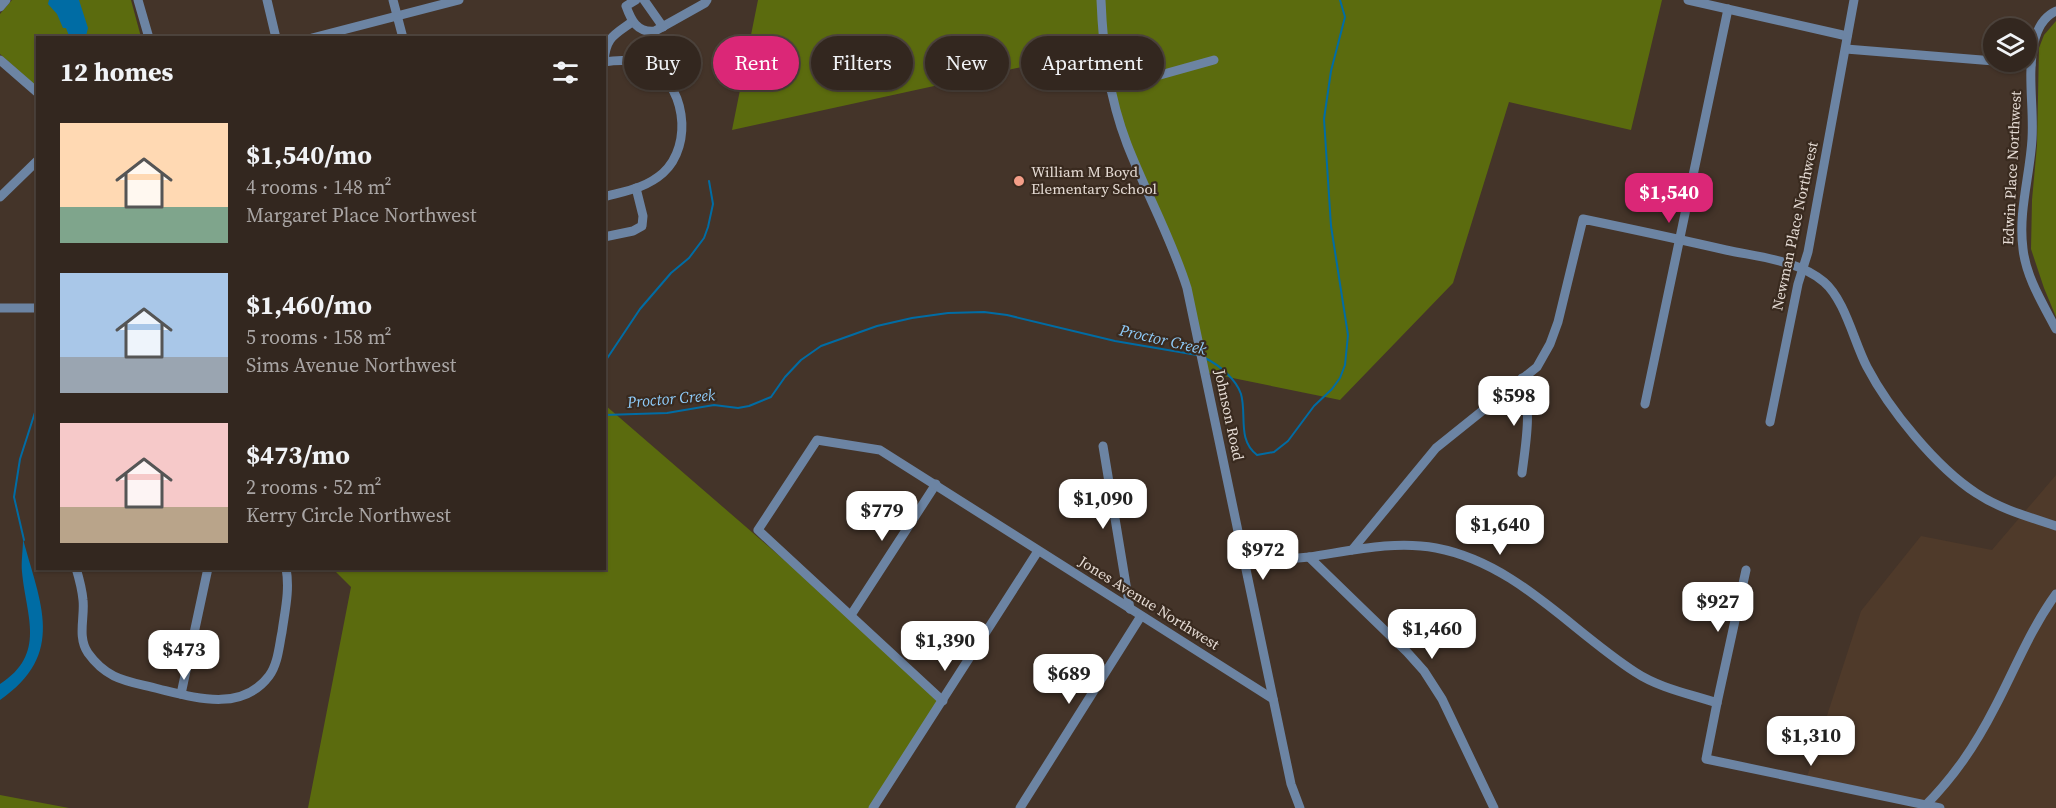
<!DOCTYPE html>
<meta charset="utf-8">
<style>
body{margin:0;font-family:"Source Serif 4",serif;background:#3e332c;color:#f1f3f6;height:100vh;display:flex;flex-direction:column;font-size:22px;white-space:nowrap}
*{box-sizing:border-box;margin:0}
p{font-size:20px;color:#a9a5a4}
.icon{flex:none;width:33px;height:33px;fill:none;stroke:currentColor;stroke-width:2;stroke-linecap:round;stroke-linejoin:round}
.map{position:relative;flex:1;overflow:hidden}
.drawer{position:absolute;left:36px;top:36px;width:570px;height:534px;display:flex;flex-direction:column;background:#33271f;border-radius:0px;box-shadow:0 2px 4px #0004,0 0 0 2px #4e443d}
.drawer>*{flex:none}
.top-card{position:absolute;left:624px;top:36px;width:570px;height:54px;display:flex;gap:12px}
.buttons{position:absolute;left:1983px;top:18px;display:grid;gap:12px}
.buttons a{display:grid;place-items:center;width:54px;height:54px;border-radius:50%;background:#33271f;box-shadow:0 2px 4px #0004,0 0 0 2px #4e443d;font-size:30px}
.price{position:absolute;translate:-50% -51px;padding:0 14px;border-radius:12px;background:#fff;color:#222;font-size:20px;line-height:39px;filter:drop-shadow(0 2px 3px #0008)}
.price::after{content:'';position:absolute;left:50%;top:36px;width:18px;height:14px;margin-left:-9px;background:inherit;clip-path:polygon(0 0,100% 0,50% 100%)}
.price.active{background:#db2777;color:#fff}
ul{padding:0;list-style:none}
li{display:flex;align-items:center;gap:18px;height:150px;padding:0 24px}
li span{display:grid;place-items:center;flex:none;width:168px;height:120px;border-radius:0px;color:#555}
li>.icon{margin-inline-start:auto}
span .icon{width:72px;height:72px;fill:#fffc;stroke-width:1}
li b{font-size:26px}
h2{display:flex;justify-content:space-between;align-items:center;height:72px;padding:0 24px;font-size:26px}
.tag{padding:0 21px;border-radius:27px;background:#33271f;box-shadow:0 2px 4px #0004,0 0 0 2px #4e443d;font-size:21px;line-height:54px}
.tag.active{background:#db2777;color:#fff}
.map>svg:first-child{display:block}
.built{fill:#4f3a2a}
.green{fill:#5b6b0e}
.water{fill:#006ca4}
.lines{fill:none;stroke-linecap:round;stroke-linejoin:round}
.stream{stroke:#006ca4;stroke-width:2}
.minor{stroke:#6c84a3;stroke-width:9}
.poi-dot{fill:#f49e88;stroke:#392a1f;stroke-width:2}
.labels{text-anchor:middle;stroke-width:4.5;stroke-linejoin:round;paint-order:stroke}
.street-label{font-size:15px;fill:#e5dbd4;stroke:#392a1f}
.poi-label{font-size:15px;fill:#e5dbd4;stroke:#392a1f;text-anchor:start}
.water-label{font-size:16px;font-style:italic;fill:#8fccfa;stroke:#392a1f}
</style>
<div class="map">
<svg width="2056" height="808" viewBox="0 0 2056 808">
<rect width="100%" height="100%" fill="#443429"/>
<!-- built -->
<path class="built" d="M2056,475V808H1925L1806,780L1861,611L1921,536L1992,550Z"/>
<!-- green -->
<g class="green">
<path d="M12,0H131L141,37L38,38L37,87L0,54V14Z"/>
<path d="M758,0H1662L1631,130L1509,102L1453,283L1340,400L1208,373L1196,318L1134,165L1104,49L732,130Z"/>
<path d="M2056,21V317L2044,288L2031,249L2032,200L2037,145L2039,48L2044,35Z"/>
<path d="M605,405L945,699L876,808H308L351,587L333,569L604,568Z"/>
<path d="M0,795L69,808H0Z"/>
</g>
<!-- water -->
<g class="water">
<path d="M49,0H79L88,28L86,36H69L66,28H63L57,14L48,4Z"/>
<path d="M23,539C40,603 67,654 0,700V684C47,654 26,616 22,572C21,562 23,550 23,539Z"/>
</g>
<g class="lines">
<!-- stream -->
<g class="stream">
<path d="M1205,358C1219,365 1236,379 1241,394C1247,415 1237,440 1257,455L1274,452L1288,441L1314,406L1332,389L1340,378L1345,365L1348,335L1331,226L1324,119L1331,71L1345,17L1340,0"/>
<path d="M604,363L640,309L671,273L689,258L704,238L708,227L713,204L709,181"/>
<path d="M604,415L667,413L714,405L738,408L749,406L771,397L785,377L801,360L821,346L877,326L912,318L948,313L984,312L1007,315L1115,341L1197,355"/>
<path d="M24,540L14,497L20,459L38,403"/>
</g>
<!-- minor -->
<g class="minor">
<path d="M138,0L149,38"/>
<path d="M267,0L276,38"/>
<path d="M393,0L403,38"/>
<path d="M636,0L626,6C631,20 637,33 655,31L705,3L707,0"/>
<path d="M644,0L663,27"/>
<path d="M1101,0C1103,50 1109,97 1127,144C1146,193 1171,237 1187,288L1291,784L1300,808"/>
<path d="M1688,0L1847,36"/>
<path d="M0,7L6,0"/>
<path d="M2056,11C2043,17 2037,29 2034,43C2027,75 2034,107 2032,139C2030,175 2018,212 2023,249C2026,277 2043,304 2056,329"/>
<path d="M312,38L459,0"/>
<path d="M1846,49L1994,61"/>
<path d="M0,60L38,93"/>
<path d="M604,61C606,37 614,35 632,22"/>
<path d="M604,62C617,60 633,60 645,64C686,81 694,145 663,173C646,188 626,191 604,197"/>
<path d="M1994,62L2031,65"/>
<path d="M1110,89L1214,60"/>
<path d="M0,197L38,160"/>
<path d="M604,237L633,231L642,226L643,216L636,188"/>
<path d="M0,308H38"/>
<path d="M1645,404L1728,9"/>
<path d="M1770,422L1798,284L1808,252L1854,0"/>
<path d="M1103,446L1130,609"/>
<path d="M1522,473C1526,442 1532,409 1522,378"/>
<path d="M1352,550L1436,448L1537,367L1550,344L1558,322L1583,219C1631,229 1678,239 1726,250C1758,257 1798,260 1824,282C1845,300 1854,342 1867,367C1889,409 1936,467 1976,493C2000,509 2029,517 2056,526"/>
<path d="M1309,557L1407,652L1424,671L1442,699L1494,808"/>
<path d="M1245,563C1266,561 1288,559 1309,557C1350,551 1394,540 1436,548C1516,563 1570,630 1635,672C1659,688 1690,694 1717,703"/>
<path d="M76,568C79,578 82,589 83,600C85,617 77,637 88,653C108,681 129,681 159,689C196,698 242,712 269,676C278,664 279,646 282,632C285,610 290,590 286,568"/>
<path d="M1746,570L1717,703L1706,759L1940,808"/>
<path d="M851,615L936,484"/>
<path d="M181,694L208,568"/>
<path d="M943,701L758,530L817,440L880,450L1273,699"/>
<path d="M873,808L1038,551"/>
<path d="M1020,808L1141,616"/>
<path d="M1923,808C1954,777 1975,746 1995,707C2015,669 2030,630 2056,594"/>
</g>
</g>
<!-- markers -->
<circle class="poi-dot" cx="1019" cy="181" r="6"/>
<g class="labels">
<!-- street labels -->
<g class="street-label">
<text transform="translate(2012 168) rotate(-87)" y="5">Edwin Place Northwest</text>
<text transform="translate(1795 226) rotate(-78)" y="5">Newman Place Northwest</text>
<text transform="translate(1229 415) rotate(78)" y="5">Johnson Road</text>
<text transform="translate(1149 603) rotate(32)" y="5">Jones Avenue Northwest</text>
</g>
<!-- poi labels -->
<g class="poi-label">
<text x="1031" y="177">William M Boyd<tspan x="1031" dy="17">Elementary School</tspan></text>
</g>
<!-- water labels -->
<g class="water-label">
<text transform="translate(1163 339) rotate(13)" y="6">Proctor Creek</text>
<text transform="translate(671 398) rotate(-5)" y="6">Proctor Creek</text>
</g>
</g>
</svg>
<div class="buttons">
<a><svg class="icon" aria-label="layers" viewBox="0 0 24 24"><path d="M12 4l9 5-9 5-9-5zM3 14l9 5 9-5"/></svg></a>
</div>
<b class="price active" style="left:1669px;top:224px">$1,540</b>
<b class="price" style="left:1514px;top:427px">$598</b>
<b class="price" style="left:1103px;top:530px">$1,090</b>
<b class="price" style="left:882px;top:542px">$779</b>
<b class="price" style="left:1500px;top:556px">$1,640</b>
<b class="price" style="left:1263px;top:581px">$972</b>
<b class="price" style="left:1718px;top:633px">$927</b>
<b class="price" style="left:1432px;top:660px">$1,460</b>
<b class="price" style="left:945px;top:672px">$1,390</b>
<b class="price" style="left:184px;top:681px">$473</b>
<b class="price" style="left:1069px;top:705px">$689</b>
<b class="price" style="left:1811px;top:767px">$1,310</b>
<div class="top-card">
<a class="tag">Buy</a>
<a class="tag active">Rent</a>
<a class="tag">Filters</a>
<a class="tag">New</a>
<a class="tag">Apartment</a>
</div>
<section class="drawer">
<h2>12 homes<svg class="icon" aria-label="filters" viewBox="0 0 24 24"><path d="M4 7h16M4 17h16"/><circle cx="9" cy="7" r="2"/><circle cx="15" cy="17" r="2"/></svg></h2>
<ul>
<li><span style="background:linear-gradient(#ffd9b3 70%,#7fa58c 0)"><svg class="icon" aria-label="home" viewBox="0 0 24 24"><path d="M3 11l9-7 9 7M6 9v11h12V9"/></svg></span><div><b>$1,540/mo</b><p>4 rooms · 148 m²</p><p>Margaret Place Northwest</p></div></li>
<li><span style="background:linear-gradient(#a9c7e8 70%,#9aa5b1 0)"><svg class="icon" aria-label="home" viewBox="0 0 24 24"><path d="M3 11l9-7 9 7M6 9v11h12V9"/></svg></span><div><b>$1,460/mo</b><p>5 rooms · 158 m²</p><p>Sims Avenue Northwest</p></div></li>
<li><span style="background:linear-gradient(#f6c9c9 70%,#b9a48a 0)"><svg class="icon" aria-label="home" viewBox="0 0 24 24"><path d="M3 11l9-7 9 7M6 9v11h12V9"/></svg></span><div><b>$473/mo</b><p>2 rooms · 52 m²</p><p>Kerry Circle Northwest</p></div></li>
</ul>
</section>
</div>
